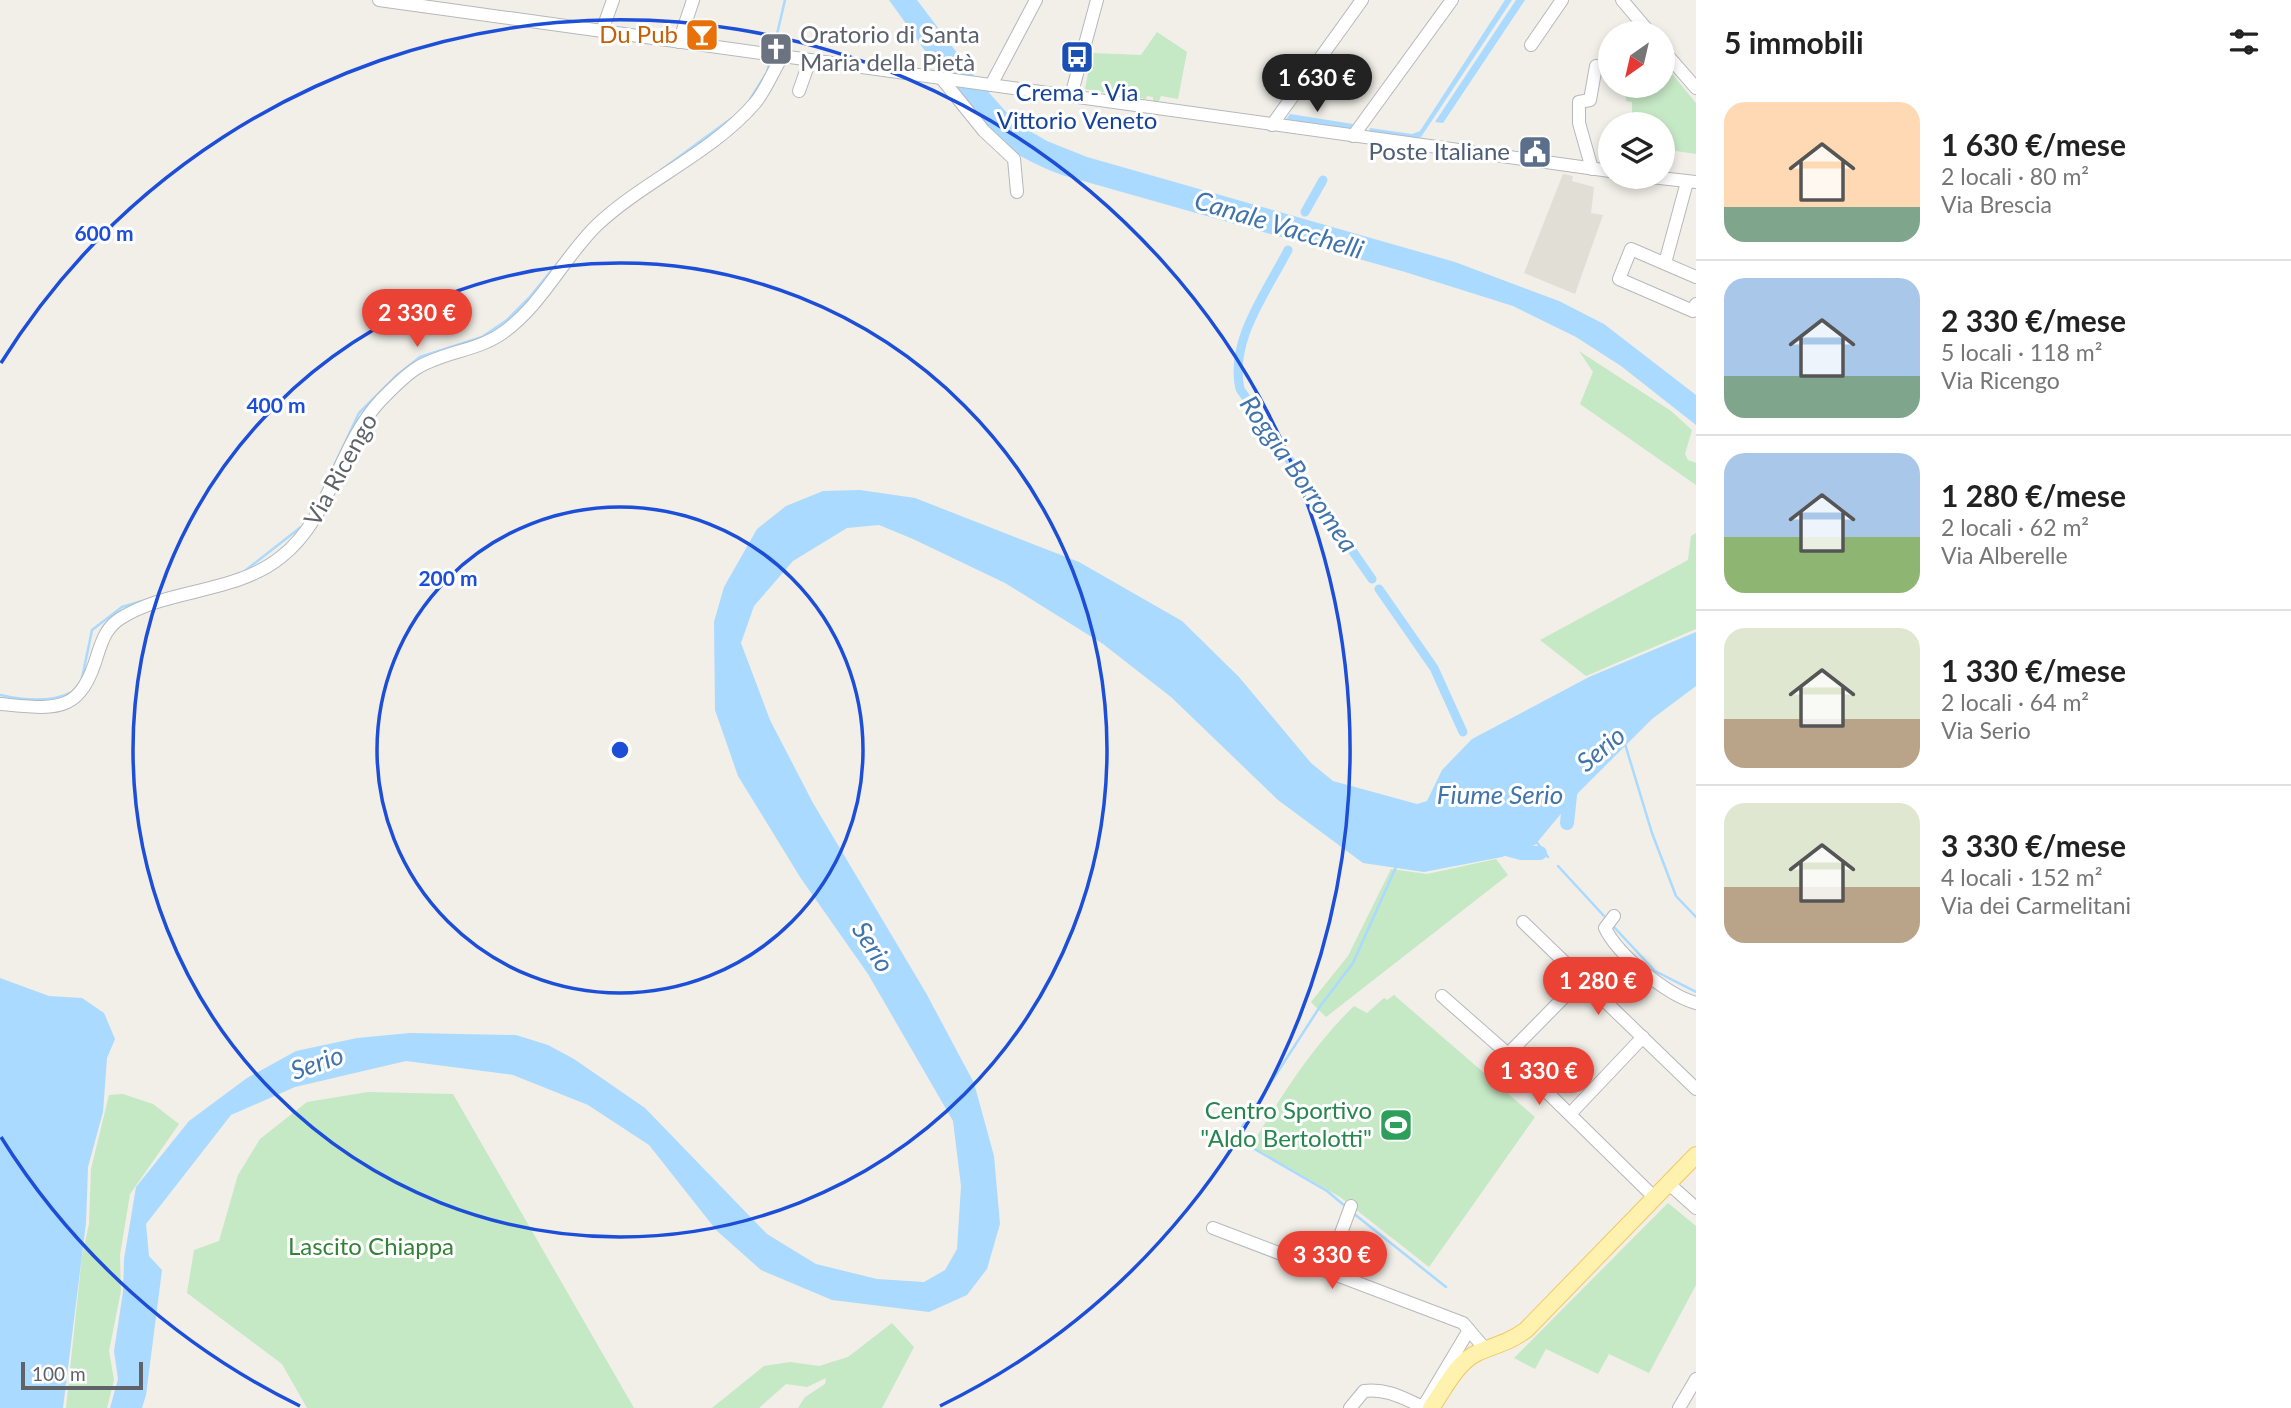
<!DOCTYPE html>
<html lang="it">
<meta charset="utf-8">
<style>
body{margin:0;font-family:Lato,sans-serif;background:#f6f6f6;color:#222;height:100vh;display:flex;flex-direction:column;font-size:26px;white-space:nowrap}
*{box-sizing:border-box;margin:0}
p{font-size:23px;color:#767676}
.icon{flex:none;width:38px;height:38px;fill:none;stroke:currentColor;stroke-width:2;stroke-linecap:round;stroke-linejoin:round}
.map{position:relative;flex:1;overflow:hidden}
.side{display:flex;flex-direction:column;background:#fff;width:595px}
.side>*{flex:none}
.needle{width:46px;rotate:214deg}
.buttons{position:absolute;left:1598px;top:21px;display:grid;gap:14px}
.buttons a{display:grid;place-items:center;width:77px;height:77px;border-radius:50%;background:#fff;box-shadow:0 4px 10px #0003;font-size:35px}
.scale{position:absolute;left:21px;bottom:18px;width:122px;box-sizing:border-box;padding-left:7px;border:4px solid #5f6368;border-top:0;font-size:19px;line-height:24px;white-space:nowrap;color:#5f6368;-webkit-text-stroke:5px #fff;paint-order:stroke}
.price{position:absolute;translate:-50% -60px;padding:0 16px;border-radius:24px;background:#ea4335;color:#fff;font-size:23px;line-height:46px;filter:drop-shadow(0 2px 4px #0008)}
.price::after{content:'';position:absolute;left:50%;top:42px;width:21px;height:16px;margin-left:-10px;background:inherit;clip-path:polygon(0 0,100% 0,50% 100%)}
.price.selected{background:#222;color:#fff}
ul{padding:0;list-style:none}
li{display:flex;align-items:center;gap:21px;height:175px;padding:0 28px}
li+li{border-top:2px solid #e0e0e0}
li span{display:grid;place-items:center;flex:none;width:196px;height:140px;border-radius:21px;color:#555}
li>.icon{margin-inline-start:auto}
span .icon{width:84px;height:84px;fill:#fffc;stroke-width:1}
li b{font-size:30px}
h2{display:flex;justify-content:space-between;align-items:center;height:84px;padding:0 28px;font-size:30px}
main{display:flex;flex:1;min-height:0}
.map>svg:first-child{display:block}
.education{fill:#e1ded6}
.green{fill:#c5e8c5}
.water{fill:#aadaff}
.lines{fill:none;stroke-linecap:round;stroke-linejoin:round}
.stream{stroke:#aadaff;stroke-width:2.5}
.canal{stroke:#aadaff;stroke-width:9}
.river{stroke:#aadaff;stroke-width:14}
.minor-casing{stroke:#b5b8bc;stroke-width:14}
.major-casing{stroke:#f2c960;stroke-width:18}
.minor{stroke:#fff;stroke-width:12}
.major{stroke:#fff2af;stroke-width:16}
.ring{fill:none;stroke:#1d4ed8;stroke-width:3.5}
.labels{text-anchor:middle;stroke-width:6;stroke-linejoin:round;paint-order:stroke}
.food-label{font-size:24px;fill:#c56008;stroke:#fff;text-anchor:end}
.worship-label{font-size:24px;fill:#5b616d;stroke:#fff;text-anchor:start}
.transit-label{font-size:24px;fill:#164399;stroke:#fff}
.service-label{font-size:24px;fill:#4e5e75;stroke:#fff;text-anchor:end}
.street-label{font-size:24px;fill:#5f6368;stroke:#fff}
.leisure-label{font-size:24px;fill:#27864d;stroke:#fff;text-anchor:end}
.park-label{font-size:24px;fill:#348238;stroke:#fff}
.water-label{font-size:26px;font-style:italic;fill:#4174aa;stroke:#fff}
.centre{fill:#1d4ed8;stroke:#fff;stroke-width:3.5}
.ring-label{font-size:21px;text-anchor:middle;font-weight:bold;fill:#1d4ed8;stroke:#fff;stroke-width:6;stroke-linejoin:round;paint-order:stroke}
</style>
<main>
<div class="map">
<svg width="1696" height="1408" viewBox="0 0 1696 1408">
<rect width="100%" height="100%" fill="#f1efe8"/>
<!-- education -->
<path class="education" d="M1563,174L1573,176L1572,181L1594,187L1591,213L1603,215L1575,294L1524,273Z"/>
<!-- green -->
<g class="green">
<path d="M1157,32L1187,52L1178,99L1161,96L1159,101H1153V97L1147,96L1146,99L1085,89L1092,53L1141,55Z"/>
<path d="M1663,63L1696,103V154L1663,149L1662,124L1632,121V102L1626,101V86H1662Z"/>
<path d="M1579,351L1671,411L1692,430L1685,454L1688,460L1696,463V485L1580,404L1593,372Z"/>
<path d="M1696,533V629L1586,676L1540,640L1688,560L1691,536Z"/>
<path d="M1496,859L1508,875L1326,1017L1311,1002L1348,956L1391,869L1427,874Z"/>
<path d="M1394,995L1535,1117L1429,1267L1340,1197L1251,1146C1282,1095 1311,1048 1354,1006L1367,1013L1384,998L1387,1000Z"/>
<path d="M368,1092L453,1094L634,1408H307L282,1364L187,1293L194,1250L219,1241L238,1175L260,1139L307,1102Z"/>
<path d="M123,1094L153,1104L179,1124L130,1194L120,1255L121,1291L109,1351L114,1380L107,1408H66L82,1256L89,1224L91,1169L109,1095Z"/>
<path d="M1668,1203L1696,1226V1285L1649,1373L1609,1354L1598,1374L1546,1349L1535,1369L1514,1358Z"/>
<path d="M892,1323L914,1347L882,1408H798L805,1397L825,1384L826,1378L807,1387L786,1384L759,1408H712L764,1366L790,1362L819,1366L848,1357Z"/>
</g>
<!-- water -->
<g class="water">
<path d="M889,0H917L976,78L1016,123L1047,141L1087,157L1455,262L1559,301L1604,324L1696,395V425L1621,366L1576,337L1513,306L1405,272L1062,175C1044,168 1025,160 1009,148C963,111 924,48 889,0Z"/>
<path d="M1505,0H1512L1421,137L1413,139L1369,132L1370,128L1412,134L1420,131Z"/>
<path d="M1516,0H1525L1443,123L1435,122Z"/>
<path d="M1290,114L1353,124L1350,130L1285,121Z"/>
<path d="M860,490L915,498L1079,562L1182,621L1239,677L1311,763L1333,781L1417,804L1427,801L1442,770L1472,739L1589,677L1696,632V686L1652,719L1579,792L1535,845L1502,857L1424,872L1363,863L1278,800L1171,697L1103,644L1005,583L913,539L879,525L847,528L793,561L754,606L741,643L770,720L813,803L926,993L974,1083L994,1156L1000,1224L987,1269L967,1295L929,1312L832,1300L761,1270L717,1231L649,1145L588,1105L513,1075L406,1061L295,1087L231,1115L146,1224L149,1256L162,1270L146,1395L142,1408H110L118,1379L114,1351L123,1292L124,1259L136,1187L189,1121L247,1078L296,1051L357,1038L410,1033L516,1035L548,1045L574,1059L645,1108L767,1234L816,1264L877,1279L924,1282L945,1270L957,1249L961,1186L953,1121L868,974L800,877L738,776L715,710L714,622L724,587L757,529L786,506L823,491Z"/>
<path d="M0,978L49,996L82,998L104,1013L115,1039L107,1058L103,1112L88,1167L86,1223L63,1408H0Z"/>
</g>
<g class="lines">
<!-- stream -->
<g class="stream">
<path d="M777,34L785,0"/>
<path d="M749,101L767,72L770,60"/>
<path d="M661,170L732,118"/>
<path d="M332,470L359,413L397,375L420,357L482,337L507,320L529,298L565,254"/>
<path d="M246,570L301,527"/>
<path d="M82,678L92,630L122,607L142,601"/>
<path d="M0,695C22,700 51,703 72,692"/>
<path d="M1625,744L1652,833L1676,896L1696,917"/>
<path d="M1535,840L1548,857"/>
<path d="M1558,866L1604,916"/>
<path d="M1613,926L1655,971L1696,992"/>
<path d="M1241,1139L1237,1135L1321,1005L1353,963L1396,867"/>
<path d="M1251,1147L1327,1191L1345,1206"/>
<path d="M1353,1213L1446,1287"/>
</g>
<!-- canal -->
<g class="canal">
<path d="M1305,212L1323,180"/>
<path d="M1288,250C1266,293 1229,341 1240,389L1372,579"/>
<path d="M1379,589L1434,668L1463,732"/>
</g>
<!-- river -->
<g class="river">
<path d="M1567,823L1571,786"/>
<path d="M1499,847L1521,853H1540"/>
</g>
<defs>
<g id="minor">
<path d="M379,0L1610,171"/>
<path d="M1622,0L1650,33"/>
<path d="M602,31L613,0"/>
<path d="M679,42L693,0"/>
<path d="M1531,45L1562,0"/>
<path d="M1662,49L1696,88"/>
<path d="M942,79L984,131L1014,159L1017,192"/>
<path d="M991,85L1036,0"/>
<path d="M799,91L810,60"/>
<path d="M1071,96L1097,0"/>
<path d="M1272,125L1362,0"/>
<path d="M1353,136L1452,0"/>
<path d="M1592,169L1579,123V102L1590,100L1596,66"/>
<path d="M1651,177L1696,182"/>
<path d="M1665,263L1687,182"/>
<path d="M1696,277L1631,249L1619,279L1693,311L1696,304"/>
<path d="M0,704C57,709 80,715 98,653C103,638 107,627 121,618C169,588 235,594 281,557C332,517 337,447 381,400C392,389 404,376 417,368C443,352 476,351 501,334C541,307 563,258 597,225C645,180 712,153 755,103C766,90 773,71 782,57"/>
<path d="M1614,916L1605,928C1618,955 1667,995 1696,1003"/>
<path d="M1523,922L1696,1089"/>
<path d="M1442,996L1508,1054L1654,1197"/>
<path d="M1508,1054L1583,978"/>
<path d="M1570,1114L1643,1037"/>
<path d="M1668,1183L1696,1208"/>
<path d="M1213,1228L1463,1323L1486,1350"/>
<path d="M1327,1271L1351,1206"/>
<path d="M1350,1408L1364,1391C1386,1388 1403,1398 1423,1407L1469,1330"/>
<path d="M1679,1408L1696,1379"/>
</g>
<path id="major" d="M1431,1408C1444,1390 1456,1363 1477,1353C1497,1344 1506,1344 1526,1330L1696,1155"/>
</defs>
<!-- minor casing -->
<use href="#minor" class="minor-casing"/>
<!-- major casing -->
<use href="#major" class="major-casing"/>
<!-- minor -->
<use href="#minor" class="minor"/>
<!-- major -->
<use href="#major" class="major"/>
</g>
<!-- distance rings -->
<g class="ring">
<circle cx="620" cy="750" r="243"/>
<circle cx="620" cy="750" r="487"/>
<path d="M300 1406A730 730 0 0 1 1 1137M1 363A730 730 0 1 1 940 1406"/>
</g>
<!-- icons -->
<defs>
<symbol id="bar-square" viewBox="-11 -11 22 22"><rect x="-9" y="-9" width="18" height="18" rx="4" fill="#e8710a" stroke="#fff"/><path d="M-6-5H6L.8 .8V4.5H3.5V6h-7V4.5H-.8V.8Z" fill="#fff"/></symbol>
<symbol id="church-square" viewBox="-11 -11 22 22"><rect x="-9" y="-9" width="18" height="18" rx="4" fill="#6b7280" stroke="#fff"/><path d="M-1.2-6h2.4v3.5h3.3v2.4h-3.3V6h-2.4V-.1h-3.3v-2.4h3.3Z" fill="#fff"/></symbol>
<symbol id="bus-square" viewBox="-11 -11 22 22"><rect x="-9" y="-9" width="18" height="18" rx="4" fill="#1a4fb4" stroke="#fff"/><path d="M-5-6H5V4H4V6H2V4H-2V6H-4V4H-5ZM-3.5-4V0h7V-4ZM-3.5 1.2v1.5H-2V1.2ZM2 1.2v1.5H3.5V1.2Z" fill="#fff"/></symbol>
<symbol id="civic-square" viewBox="-11 -11 22 22"><rect x="-9" y="-9" width="18" height="18" rx="4" fill="#5c6f8a" stroke="#fff"/><path d="M-.6-6.5H3V-4.5H.6V-3L4-1V1h2V6H-6V1h2V-1L-.6-3ZM-1.2 2.5V6h2.4V2.5Z" fill="#fff"/></symbol>
<symbol id="stadium-square" viewBox="-11 -11 22 22"><rect x="-9" y="-9" width="18" height="18" rx="4" fill="#2e9e5b" stroke="#fff"/><path d="M0-5a6.5 5 0 1 0 0 10a6.5 5 0 1 0 0-10ZM-3.5-1.8h7v3.6h-7Z" fill="#fff"/></symbol>
</defs>
<g fill-rule="evenodd">
<use href="#bar-square" x="683" y="16" width="38" height="38"/>
<use href="#church-square" x="757" y="30" width="38" height="38"/>
<use href="#bus-square" x="1058" y="38" width="38" height="38"/>
<use href="#civic-square" x="1516" y="133" width="38" height="38"/>
<use href="#stadium-square" x="1377" y="1106" width="38" height="38"/>
</g>
<g class="labels">
<!-- food labels -->
<g class="food-label">
<text x="678" y="43">Du Pub</text>
</g>
<!-- worship labels -->
<g class="worship-label">
<text x="800" y="43">Oratorio di Santa<tspan x="800" dy="28">Maria della Pietà</tspan></text>
</g>
<!-- transit labels -->
<g class="transit-label">
<text x="1077" y="101">Crema - Via<tspan x="1077" dy="28">Vittorio Veneto</tspan></text>
</g>
<!-- service labels -->
<g class="service-label">
<text x="1510" y="160">Poste Italiane</text>
</g>
<!-- street labels -->
<g class="street-label">
<text transform="translate(341 470) rotate(-61)" y="8">Via Ricengo</text>
</g>
<!-- leisure labels -->
<g class="leisure-label">
<text x="1372" y="1119">Centro Sportivo<tspan x="1372" dy="28">"Aldo Bertolotti"</tspan></text>
</g>
<!-- park labels -->
<g class="park-label">
<text x="371" y="1255">Lascito Chiappa</text>
</g>
<!-- water labels -->
<g class="water-label">
<text transform="translate(1279 225) rotate(17)" y="9">Canale Vacchelli</text>
<text transform="translate(1299 474) rotate(55)" y="9">Roggia Borromea</text>
<text transform="translate(1601 749) rotate(-40)" y="9">Serio</text>
<text x="1500" y="804">Fiume Serio</text>
<text transform="translate(873 947) rotate(58)" y="9">Serio</text>
<text transform="translate(317 1063) rotate(-19)" y="9">Serio</text>
</g>
</g>
<circle cx="620" cy="750" r="10" class="centre"/>
<g class="ring-label">
<text x="104" y="241">600 m</text>
<text x="276" y="413">400 m</text>
<text x="448" y="586">200 m</text>
</g>
</svg>
<div class="buttons">
<a><svg class="needle" viewBox="-14 -14 28 28"><path d="M0-13l5 13h-10z" fill="#e53935"/><path d="M0 13l5-13h-10z" fill="#767676"/></svg></a>
<a><svg class="icon" aria-label="layers" viewBox="0 0 24 24"><path d="M12 4l9 5-9 5-9-5zM3 14l9 5 9-5"/></svg></a>
</div>
<div class="scale">100 m</div>
<b class="price selected" style="left:1317px;top:114px">1 630 €</b>
<b class="price" style="left:417px;top:349px">2 330 €</b>
<b class="price" style="left:1598px;top:1017px">1 280 €</b>
<b class="price" style="left:1539px;top:1107px">1 330 €</b>
<b class="price" style="left:1332px;top:1291px">3 330 €</b>
</div>
<section class="side">
<h2>5 immobili<svg class="icon" aria-label="filters" viewBox="0 0 24 24"><path d="M4 7h16M4 17h16"/><circle cx="9" cy="7" r="2"/><circle cx="15" cy="17" r="2"/></svg></h2>
<ul>
<li><span style="background:linear-gradient(#ffd9b3 75%,#7fa58c 0)"><svg class="icon" aria-label="home" viewBox="0 0 24 24"><path d="M3 11l9-7 9 7M6 9v11h12V9"/></svg></span><div><b>1 630 €/mese</b><p>2 locali · 80 m²</p><p>Via Brescia</p></div></li>
<li><span style="background:linear-gradient(#a9c7e8 70%,#7fa58c 0)"><svg class="icon" aria-label="home" viewBox="0 0 24 24"><path d="M3 11l9-7 9 7M6 9v11h12V9"/></svg></span><div><b>2 330 €/mese</b><p>5 locali · 118 m²</p><p>Via Ricengo</p></div></li>
<li><span style="background:linear-gradient(#a9c7e8 60%,#8fb573 0)"><svg class="icon" aria-label="home" viewBox="0 0 24 24"><path d="M3 11l9-7 9 7M6 9v11h12V9"/></svg></span><div><b>1 280 €/mese</b><p>2 locali · 62 m²</p><p>Via Alberelle</p></div></li>
<li><span style="background:linear-gradient(#dfe7d0 65%,#b9a48a 0)"><svg class="icon" aria-label="home" viewBox="0 0 24 24"><path d="M3 11l9-7 9 7M6 9v11h12V9"/></svg></span><div><b>1 330 €/mese</b><p>2 locali · 64 m²</p><p>Via Serio</p></div></li>
<li><span style="background:linear-gradient(#dfe7d0 60%,#b9a48a 0)"><svg class="icon" aria-label="home" viewBox="0 0 24 24"><path d="M3 11l9-7 9 7M6 9v11h12V9"/></svg></span><div><b>3 330 €/mese</b><p>4 locali · 152 m²</p><p>Via dei Carmelitani</p></div></li>
</ul>
</section>
</main>
